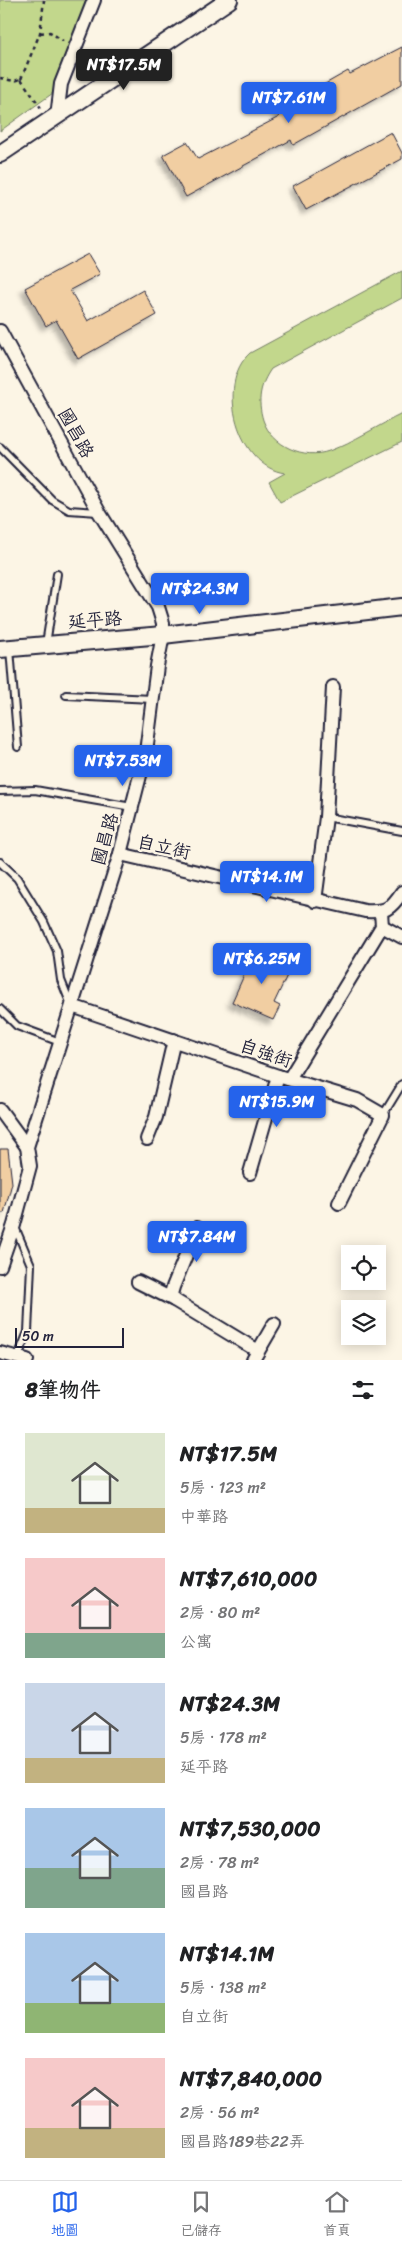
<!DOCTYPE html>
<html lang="zh-TW">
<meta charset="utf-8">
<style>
body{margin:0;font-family:Sriracha,"LXGW WenKai TC",sans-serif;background:#f2f2f2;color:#202124;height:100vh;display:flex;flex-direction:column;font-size:19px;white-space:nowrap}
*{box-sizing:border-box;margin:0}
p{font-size:16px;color:#757577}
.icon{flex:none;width:28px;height:28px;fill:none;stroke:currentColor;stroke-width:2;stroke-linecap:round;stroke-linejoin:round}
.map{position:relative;height:1360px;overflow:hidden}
.panel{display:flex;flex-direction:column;background:#fff;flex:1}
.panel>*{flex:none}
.fabs{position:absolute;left:341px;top:1245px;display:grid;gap:10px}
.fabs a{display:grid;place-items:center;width:45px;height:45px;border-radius:0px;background:#fff;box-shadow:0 2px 12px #0003;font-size:25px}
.scale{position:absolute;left:15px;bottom:12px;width:109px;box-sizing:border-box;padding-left:5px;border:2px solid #22223b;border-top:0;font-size:14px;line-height:18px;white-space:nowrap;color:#22223b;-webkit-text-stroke:4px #fcf5e5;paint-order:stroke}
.price{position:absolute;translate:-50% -42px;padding:0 11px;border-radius:5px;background:#2563eb;color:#fff;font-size:16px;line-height:32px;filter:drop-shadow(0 1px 2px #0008)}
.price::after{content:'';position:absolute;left:50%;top:30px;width:15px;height:11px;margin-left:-8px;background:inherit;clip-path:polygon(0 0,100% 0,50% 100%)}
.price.current{background:#222;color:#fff}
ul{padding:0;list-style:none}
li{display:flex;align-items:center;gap:15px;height:125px;padding:0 25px}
li span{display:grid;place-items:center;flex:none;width:140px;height:100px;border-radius:0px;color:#555}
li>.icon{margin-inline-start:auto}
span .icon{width:60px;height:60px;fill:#fffc;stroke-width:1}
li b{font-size:21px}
h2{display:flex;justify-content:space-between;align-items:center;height:60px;padding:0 25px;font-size:21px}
.tab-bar{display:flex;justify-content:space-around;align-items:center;height:70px;border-top:1px solid #e0e0e0;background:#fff;font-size:14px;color:#757577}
.tab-bar a{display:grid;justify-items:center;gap:2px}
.tab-bar .current{color:#2563eb}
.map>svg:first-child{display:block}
.green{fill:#c2d78c;stroke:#727c64}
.building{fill:#f1cea2;stroke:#22223b;filter:url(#shadow)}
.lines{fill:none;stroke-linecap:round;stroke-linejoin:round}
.service-casing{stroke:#22223b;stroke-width:10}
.minor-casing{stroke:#22223b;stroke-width:16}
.tertiary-casing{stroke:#22223b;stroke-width:20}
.path{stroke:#22223b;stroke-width:2.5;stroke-dasharray:4 4;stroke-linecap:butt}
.service{stroke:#fcf5e5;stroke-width:6}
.minor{stroke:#fcf5e5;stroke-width:12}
.tertiary{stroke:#fcf5e5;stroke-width:16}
.labels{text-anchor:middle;stroke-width:5;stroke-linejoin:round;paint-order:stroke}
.street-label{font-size:18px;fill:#22223b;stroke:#fcf5e5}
</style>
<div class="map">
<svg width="402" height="1360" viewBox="0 0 402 1360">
<defs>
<filter id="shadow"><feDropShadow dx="-4.5" dy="4.5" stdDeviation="2.5" flood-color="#0004"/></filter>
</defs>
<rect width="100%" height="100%" fill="#fcf5e5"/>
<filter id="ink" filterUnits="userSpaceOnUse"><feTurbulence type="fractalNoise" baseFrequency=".02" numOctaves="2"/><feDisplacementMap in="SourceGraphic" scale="10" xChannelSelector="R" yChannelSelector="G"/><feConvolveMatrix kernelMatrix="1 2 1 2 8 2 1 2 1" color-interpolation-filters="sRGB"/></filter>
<g filter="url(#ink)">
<!-- green -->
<g class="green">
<path d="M0,0H90L53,93L0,131Z"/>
<path d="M402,271V298L271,369C260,385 257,400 263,420C272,446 304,460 329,451C353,442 379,425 402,414V442L280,502L269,482L285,473C238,467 215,384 250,353Z"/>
</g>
<!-- building -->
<g class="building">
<path d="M402,47V84L293,145L291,140L186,197L163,155L187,142L198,159L279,117L276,112L348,71L350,74Z"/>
<path d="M391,132L402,153V159L306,210L293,186Z"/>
<path d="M88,254L100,274L70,290L88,321L143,290L157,315L78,359L56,320L46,326L25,288Z"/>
<path d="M255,951L291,967L274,1003L280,1006L273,1020L232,1002Z"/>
<path d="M0,1149H8L12,1183L4,1213H0Z"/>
</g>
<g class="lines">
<defs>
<g id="service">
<path d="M0,447L52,500L69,510L98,512"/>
<path d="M46,644L57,574"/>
<path d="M10,649L18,747"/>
<path d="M66,695L153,699"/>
<path d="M0,791L35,790L132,807"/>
<path d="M326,817L402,831"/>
<path d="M0,862L17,878L44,922L57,951L61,980L71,1005"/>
<path d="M0,1009L17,1026L60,1042"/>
<path d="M383,1115L402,1084"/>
<path d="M15,1227L31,1265L28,1332L17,1359"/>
</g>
<g id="minor">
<path d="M57,117L61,84L94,0"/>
<path d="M0,331L99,512L158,607L163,623V635L157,666L146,752L120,854L27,1147L30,1166L14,1225L0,1266"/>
<path d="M120,854L365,911C386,912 390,910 402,892"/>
<path d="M315,901L326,817L333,687"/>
<path d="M382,926L402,937"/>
<path d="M72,1006L278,1076L357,1100L383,1115L339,1203"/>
<path d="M289,1079L382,926L381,912"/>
<path d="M0,1110L27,1147"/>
<path d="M147,1139L156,1117L174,1040"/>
<path d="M250,1173L278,1076"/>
<path d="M138,1282L174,1300L258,1351"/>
<path d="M174,1300L171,1294L173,1287L197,1228"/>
<path d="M0,1353L27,1360"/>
<path d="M253,1360L274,1324"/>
</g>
<g id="tertiary">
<path d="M0,154L229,0"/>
<path d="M0,649L163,635L402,607"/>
</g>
</defs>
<!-- service casing -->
<use href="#service" class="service-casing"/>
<!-- minor casing -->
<use href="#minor" class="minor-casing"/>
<!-- tertiary casing -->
<use href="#tertiary" class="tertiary-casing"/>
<!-- path -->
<g class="path">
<path d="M40,33L50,32L63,41"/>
<path d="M0,78L14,81L21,79"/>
<path d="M21,79L40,33L44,0"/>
<path d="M21,79L41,108"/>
</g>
<!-- service -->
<use href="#service" class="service"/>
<!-- minor -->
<use href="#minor" class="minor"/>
<!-- tertiary -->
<use href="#tertiary" class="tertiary"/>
</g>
</g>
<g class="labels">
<!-- street labels -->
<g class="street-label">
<text transform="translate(76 433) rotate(61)" y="6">國昌路</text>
<text transform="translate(95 620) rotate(-4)" y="6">延平路</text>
<text transform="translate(105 839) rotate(-74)" y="6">國昌路</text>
<text transform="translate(164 847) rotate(13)" y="6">自立街</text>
<text transform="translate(266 1053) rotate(19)" y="6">自強街</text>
</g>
</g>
</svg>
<div class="fabs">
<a><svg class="icon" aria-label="locate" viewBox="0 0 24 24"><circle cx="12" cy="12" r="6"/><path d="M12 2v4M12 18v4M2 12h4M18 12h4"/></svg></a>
<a><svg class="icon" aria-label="layers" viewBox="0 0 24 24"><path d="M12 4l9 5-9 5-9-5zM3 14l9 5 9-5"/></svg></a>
</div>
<div class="scale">50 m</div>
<b class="price current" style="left:124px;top:91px">NT$17.5M</b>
<b class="price" style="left:289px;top:124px">NT$7.61M</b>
<b class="price" style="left:200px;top:615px">NT$24.3M</b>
<b class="price" style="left:123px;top:787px">NT$7.53M</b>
<b class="price" style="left:267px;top:903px">NT$14.1M</b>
<b class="price" style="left:262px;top:985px">NT$6.25M</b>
<b class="price" style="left:277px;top:1128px">NT$15.9M</b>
<b class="price" style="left:197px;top:1263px">NT$7.84M</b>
</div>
<section class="panel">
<h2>8筆物件<svg class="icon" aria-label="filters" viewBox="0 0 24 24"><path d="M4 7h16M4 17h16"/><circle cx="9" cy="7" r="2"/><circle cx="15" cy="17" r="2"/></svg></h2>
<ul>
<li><span style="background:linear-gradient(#dfe7d0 75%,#c2b280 0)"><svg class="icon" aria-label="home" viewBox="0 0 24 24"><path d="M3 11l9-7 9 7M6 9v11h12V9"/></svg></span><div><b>NT$17.5M</b><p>5房 · 123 m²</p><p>中華路</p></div></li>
<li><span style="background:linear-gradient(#f6c9c9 75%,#7fa58c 0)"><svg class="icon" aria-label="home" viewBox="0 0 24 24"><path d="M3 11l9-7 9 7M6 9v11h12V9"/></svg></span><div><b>NT$7,610,000</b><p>2房 · 80 m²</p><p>公寓</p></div></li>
<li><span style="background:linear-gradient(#c9d6e8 75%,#c2b280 0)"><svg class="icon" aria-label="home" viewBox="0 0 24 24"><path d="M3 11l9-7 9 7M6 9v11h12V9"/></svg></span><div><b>NT$24.3M</b><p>5房 · 178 m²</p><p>延平路</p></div></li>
<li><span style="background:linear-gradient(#a9c7e8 60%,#7fa58c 0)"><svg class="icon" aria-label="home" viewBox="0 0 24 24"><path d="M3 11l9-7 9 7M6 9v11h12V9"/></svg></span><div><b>NT$7,530,000</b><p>2房 · 78 m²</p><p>國昌路</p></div></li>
<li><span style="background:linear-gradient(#a9c7e8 70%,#8fb573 0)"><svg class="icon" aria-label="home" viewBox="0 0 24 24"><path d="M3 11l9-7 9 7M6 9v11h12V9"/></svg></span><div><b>NT$14.1M</b><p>5房 · 138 m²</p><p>自立街</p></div></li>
<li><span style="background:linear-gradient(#f6c9c9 70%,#c2b280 0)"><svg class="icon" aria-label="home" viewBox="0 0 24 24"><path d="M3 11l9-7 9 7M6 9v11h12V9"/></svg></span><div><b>NT$7,840,000</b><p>2房 · 56 m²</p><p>國昌路189巷22弄</p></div></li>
</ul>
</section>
<nav class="tab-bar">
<a class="current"><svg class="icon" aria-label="map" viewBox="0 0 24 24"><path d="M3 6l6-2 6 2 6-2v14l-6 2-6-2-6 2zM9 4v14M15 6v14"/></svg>地圖</a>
<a><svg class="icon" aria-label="saved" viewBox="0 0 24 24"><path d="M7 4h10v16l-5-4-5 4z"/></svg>已儲存</a>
<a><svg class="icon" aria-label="home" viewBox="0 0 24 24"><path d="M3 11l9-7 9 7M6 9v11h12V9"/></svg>首頁</a>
</nav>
